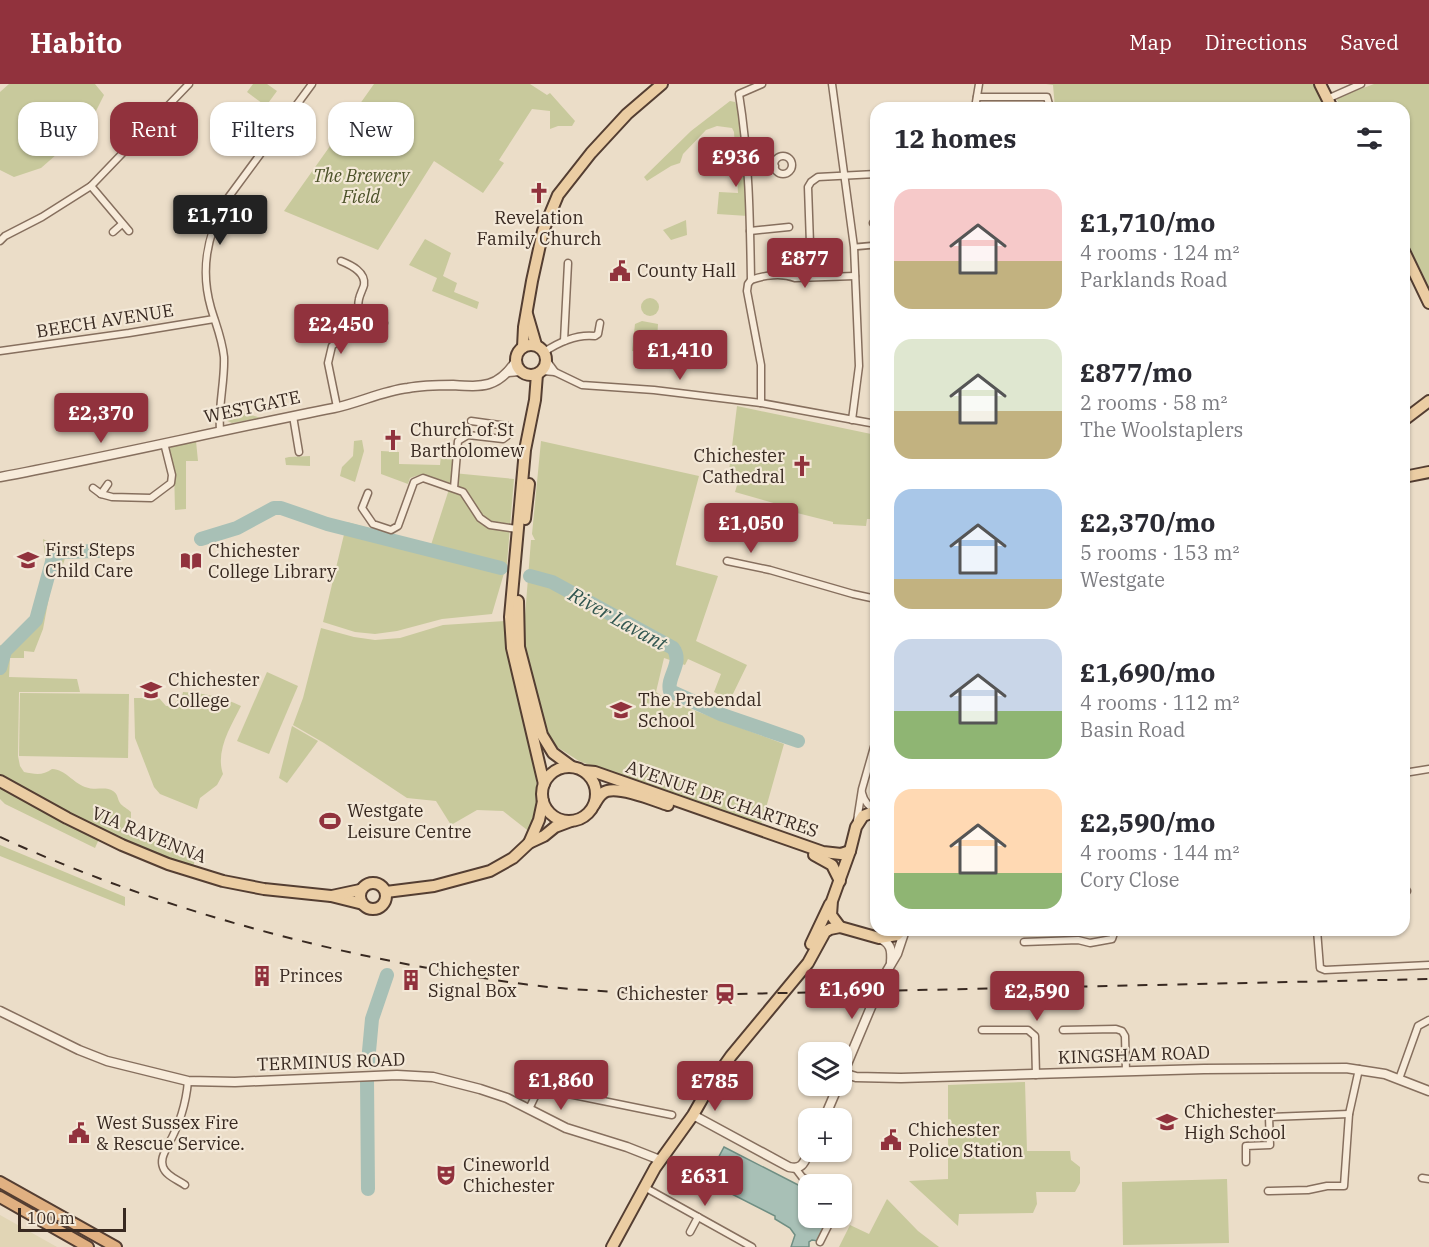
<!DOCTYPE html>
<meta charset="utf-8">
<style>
body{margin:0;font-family:"IBM Plex Serif",serif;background:#f7f7f7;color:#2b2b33;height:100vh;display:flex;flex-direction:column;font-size:22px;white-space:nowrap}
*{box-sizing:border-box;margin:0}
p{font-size:20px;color:#7c7c81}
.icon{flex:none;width:33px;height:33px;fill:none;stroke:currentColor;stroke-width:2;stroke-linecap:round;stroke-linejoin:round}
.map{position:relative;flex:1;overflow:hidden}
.panel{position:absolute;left:870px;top:18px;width:540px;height:834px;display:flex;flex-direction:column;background:#fff;border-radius:18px;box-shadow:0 2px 4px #0004}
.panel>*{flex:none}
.guide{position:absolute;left:18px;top:18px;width:570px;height:54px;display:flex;gap:12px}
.tools{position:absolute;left:798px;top:958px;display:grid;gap:12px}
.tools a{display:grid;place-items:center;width:54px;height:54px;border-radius:12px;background:#fff;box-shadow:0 2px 4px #0004;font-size:30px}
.scale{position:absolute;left:18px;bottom:15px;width:108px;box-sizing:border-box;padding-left:6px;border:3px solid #382921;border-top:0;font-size:16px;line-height:21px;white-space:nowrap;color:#382921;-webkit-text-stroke:4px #f3e8d7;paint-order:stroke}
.price{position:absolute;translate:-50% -51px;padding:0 14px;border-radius:6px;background:#91323d;color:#fff;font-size:20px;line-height:39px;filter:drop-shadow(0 2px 3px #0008)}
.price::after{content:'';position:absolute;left:50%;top:36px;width:18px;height:14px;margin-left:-9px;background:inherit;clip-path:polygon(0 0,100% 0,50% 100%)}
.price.selected{background:#222;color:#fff}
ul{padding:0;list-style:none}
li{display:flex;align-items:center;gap:18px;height:150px;padding:0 24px}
li span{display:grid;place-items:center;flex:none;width:168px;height:120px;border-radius:18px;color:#555}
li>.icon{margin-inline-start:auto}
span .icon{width:72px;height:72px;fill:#fffc;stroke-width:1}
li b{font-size:26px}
h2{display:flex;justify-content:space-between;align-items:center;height:72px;padding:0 24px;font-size:26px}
.pill{padding:0 21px;border-radius:18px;background:#fff;box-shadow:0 2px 4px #0004;font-size:21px;line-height:54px}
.pill.selected{background:#91323d;color:#fff}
header{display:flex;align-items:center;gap:36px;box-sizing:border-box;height:84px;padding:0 30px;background:#91323d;color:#fff}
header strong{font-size:28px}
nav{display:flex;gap:33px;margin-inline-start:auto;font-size:21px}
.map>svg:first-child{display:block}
.farmland{fill:#e1d5b5}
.green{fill:#c8c99c}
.water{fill:#a8c0b6;stroke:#6f8e83;stroke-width:1.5}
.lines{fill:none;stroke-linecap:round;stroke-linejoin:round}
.stream{stroke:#6f8e83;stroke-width:2}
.river{stroke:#a8c0b6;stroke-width:14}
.pedestrian-casing{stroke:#866f5e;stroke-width:8}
.minor-casing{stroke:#866f5e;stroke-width:9}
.tertiary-casing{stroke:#866f5e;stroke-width:11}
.primary-casing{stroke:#543e32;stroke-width:14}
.trunk-casing{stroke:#543e32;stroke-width:14}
.pedestrian{stroke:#f7ebda;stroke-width:4.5}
.minor{stroke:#f7ebda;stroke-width:6}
.tertiary{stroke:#f7ebda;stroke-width:8}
.primary{stroke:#ebcda3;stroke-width:10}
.trunk{stroke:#e0b081;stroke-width:10}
.rail{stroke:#382921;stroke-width:2;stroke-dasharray:10 10;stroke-linecap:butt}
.labels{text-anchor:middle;stroke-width:4.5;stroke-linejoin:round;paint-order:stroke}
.park-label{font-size:18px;font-style:italic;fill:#4c5229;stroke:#f3e8d7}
.poi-label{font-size:18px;fill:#382921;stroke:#f3e8d7;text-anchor:start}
.street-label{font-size:18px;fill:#382921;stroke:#f3e8d7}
.water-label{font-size:20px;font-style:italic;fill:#315650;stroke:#f3e8d7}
</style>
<header>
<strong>Habito</strong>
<nav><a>Map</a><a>Directions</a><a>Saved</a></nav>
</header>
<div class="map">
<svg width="1429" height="1163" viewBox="0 0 1429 1163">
<rect width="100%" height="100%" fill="#ebddc8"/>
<!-- farmland -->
<path class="farmland" d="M0,1131L57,1163H0Z"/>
<!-- green -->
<g class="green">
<path d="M9,0H95L104,11L88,43L41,84L14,93L0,86V8Z"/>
<path d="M253,0H267L277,7L266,22L247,8Z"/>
<path d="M374,0H530L547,11L550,9L575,37L572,42H558L550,45V27L532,25L499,76L504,79L483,109L434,77L378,166L284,127Z"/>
<path d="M1046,0H1313L1326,24H1055L1053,1Z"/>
<path d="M1374,0H1429V203L1404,152V24H1341L1336,14Z"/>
<path d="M730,17L735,18L742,35L748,132L717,130L719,108L738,109L734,48L732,44L717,42L706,46L683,70L680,79L671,82L647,97L644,93L691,47Z"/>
<path d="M686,136L687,151L671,156L663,146Z"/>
<path d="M425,155L451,169L443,192L457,199L454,208L479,218L477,225L432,207L437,194L409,181Z"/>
<circle cx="650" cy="223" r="9"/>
<path d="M642,237L658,240L656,270L632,267L635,240Z"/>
<path d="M223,322L261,334L232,339L225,336Z"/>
<path d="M737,322L876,351V435H867L866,442L833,440V438L777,424V420L735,408L738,398L728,395Z"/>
<path d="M362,356L364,367L355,398L340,392L342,383L353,372L354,357Z"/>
<path d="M196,357L198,377H186V425L175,426L174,384L168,364Z"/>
<path d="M541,357L699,392L676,479V481L718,492L696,557L747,581L730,616L714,608L721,590L688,575L685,581L664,574L656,608L669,617L784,660L762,738L758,744L579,677L554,661L548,651L526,587L521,540L525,532L531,456H535L532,450Z"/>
<path d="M381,367L399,368V380L440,381L441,371L454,372L453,389L514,395L507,479L492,530L442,535L397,547L375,550L355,548L323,538L347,438L431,461L451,399L422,390L410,394L408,400L381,390Z"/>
<path d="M310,372V382L286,381L285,374L289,373Z"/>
<path d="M43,455L60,463H69L61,486L53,492L43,545L34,568L24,567V574H10L9,593L77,595L80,608H19L18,672L20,682L24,688C34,690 43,692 52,685C66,686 72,698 85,703C95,707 106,702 113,707C118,710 117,714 120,719C122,722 128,725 131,728V735L123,744L195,775L193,784L124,758L0,692V561L2,562L32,534L47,489Z"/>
<path d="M505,537L509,578L528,652L536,693L538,717L531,749L503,727L477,726L451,741L436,717L407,714L324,659L293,641L303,614L321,544L354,553L375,556L400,554L443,541Z"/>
<path d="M267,588L298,602L269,670L237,657Z"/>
<path d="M183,608C204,609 222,613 241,622C231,642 215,667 223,690L217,701L200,714L197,725L160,710L154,703L135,654L134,614H159L166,622H172L182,612Z"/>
<path d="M20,609L129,610L128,674L19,672Z"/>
<path d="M292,642L318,657L287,699L279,694Z"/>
<path d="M0,701L65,740L99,755L95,764L5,720L0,715Z"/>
<path d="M0,761L125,813V822L0,772Z"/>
<path d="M1025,998L1027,1067H1070L1071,1076L1080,1083V1099L1075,1108H1036L1037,1120L1033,1129L959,1130L958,1142L909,1097L948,1095V1001Z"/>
<path d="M1227,1095L1229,1159L1123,1161L1122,1098Z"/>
<path d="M887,1115L918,1147L939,1163H839L850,1141L869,1150Z"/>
</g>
<!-- water -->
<path class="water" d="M724,1063L808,1106V1134H829L818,1157L812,1156L809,1158V1163H791L795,1151L790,1144L775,1135V1132L706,1097Z"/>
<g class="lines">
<!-- stream -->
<path class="stream" d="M797,659L798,657"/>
<!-- river -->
<g class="river">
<path d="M201,455L237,444L274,424H281L327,440L501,484"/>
<path d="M530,492L552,498L673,564C684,579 666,593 670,607L723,631L798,657"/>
<path d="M0,584L5,567L36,536L53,474L62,468L98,467"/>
<path d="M368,978L372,935L387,891"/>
<path d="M367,996L368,1105"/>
</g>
<defs>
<path id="pedestrian" d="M854,163L876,161"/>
<g id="minor">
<path d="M832,0L854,163L859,282L852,336"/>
<path d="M977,13H1047L1050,24"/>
<path d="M1327,15L1361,0"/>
<path d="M975,24L979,0"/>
<circle cx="783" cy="81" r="9"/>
<path d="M747,86L775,82"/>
<path d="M91,102L129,147"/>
<path d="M873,139L876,138"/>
<path d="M750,147L789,143"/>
<path d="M113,148L122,140"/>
<path d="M0,157L5,152L42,133L91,102L189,0"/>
<path d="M341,177C351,181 366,188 364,201C363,205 360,210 359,215C357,223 359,232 360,240"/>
<path d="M813,192L810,160L808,103L811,98L818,93L876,90"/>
<path d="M751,196C764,191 782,189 795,194L855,192"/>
<path d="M564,257L568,179"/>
<path d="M0,267L129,249L214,235"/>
<path d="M544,268C559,258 578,250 595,252L598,250L600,239"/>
<path d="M547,277L555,288"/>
<path d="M542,287L555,288L582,301L654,306L761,319L876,340"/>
<path d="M761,319V281L747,207L748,200L751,196C750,134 749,71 739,10L762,0"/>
<path d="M337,323L328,279L332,262L360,240L384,239"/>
<path d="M293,332L299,368"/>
<path d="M220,346C218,322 225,297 224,273C222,254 216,241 211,224C200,186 207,152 225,118L312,0"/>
<path d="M93,404L101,410L112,413L151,414L171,399L172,391L164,359"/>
<path d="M454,404L458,357L468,351L503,355L507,352V342L471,337"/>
<path d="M368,409L362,424L373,440L391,446L398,442L414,398L423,394L463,408L480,434L490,441L517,445"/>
<path d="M101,410L108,400"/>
<path d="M727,477L770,486L853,510L876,515"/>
<path d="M1404,689L1429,685"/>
<path d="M862,709C864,718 869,722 876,727"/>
<path d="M857,737L862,705L876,656"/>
<path d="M1404,807H1407"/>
<path d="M1317,846L1320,884L1325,886L1429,881"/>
<path d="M1024,858L1078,856L1090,859L1112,855L1115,846"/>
<path d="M982,946H1028L1035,952L1036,991"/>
<path d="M1063,946L1116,945L1122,947L1125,952L1126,987"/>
<path d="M1399,995L1418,942L1429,936"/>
<path d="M529,1025L539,1004L672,1031"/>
<path d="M1246,1078V1062L1270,1061L1269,1033L1349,1030"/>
<path d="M796,1085L802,1093L816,1101"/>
<path d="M1422,1094L1429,1095"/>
<path d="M185,1101C178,1096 166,1092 163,1083C160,1075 165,1068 168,1061C180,1040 186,1021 188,997"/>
<path d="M646,1104L752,1163"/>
<path d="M1268,1107L1308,1106L1327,1102H1344L1349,1030L1359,985"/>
<path d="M690,1148L698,1133"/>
<path d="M820,1158L832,1134"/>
</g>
<g id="tertiary">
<path d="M508,288L520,287"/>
<path d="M0,393C112,372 222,346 334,324C359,319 382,307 408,304C423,301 438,301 453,301C483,303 498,304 516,277"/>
<path d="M879,854C891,859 892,866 891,878"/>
<path d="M0,927L79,966L107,977L188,997L235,998L397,991L433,993L480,1005L507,1014L566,1044L627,1063L660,1076"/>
<path d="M843,989L856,993L901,994L1204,985L1346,984L1385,990L1429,1007"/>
<path d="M842,992L884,892L897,870L905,846"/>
<path d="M693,1031L789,1083C802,1086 804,1079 809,1068"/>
<path d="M824,1035L838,1002"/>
</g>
<g id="primary">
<path d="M1320,0L1332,24"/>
<path d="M1404,167L1429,219"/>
<path d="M527,230L536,261"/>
<circle cx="531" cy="276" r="15"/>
<path d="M523,263L524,243L532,197L543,147L558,111L591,69L627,30L662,0"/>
<path d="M537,290L535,316L525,366L510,533L512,564L544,700"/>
<path d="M1404,336L1429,317"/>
<path d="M1404,393L1429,388"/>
<path d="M525,435L529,400"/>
<path d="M518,517L519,563L542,651L553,669L572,683"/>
<circle cx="569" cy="710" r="27"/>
<path d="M584,687L595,688L823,768L841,770L850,767"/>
<path d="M0,697L67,734L122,761L168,780L223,797L264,805L331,812L363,820"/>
<path d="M594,721C597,716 600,709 607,707C622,703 653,716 668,721"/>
<path d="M876,727L863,732L856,743L850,767L832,817L831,831L840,843L879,854L897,851L902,846"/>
<path d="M529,759L539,736L543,717"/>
<path d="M814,771L832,781L840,797"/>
<circle cx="373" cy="812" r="13"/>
<path d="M386,808L434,802L490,787L513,774L529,759L544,752L555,743L571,737"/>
<path d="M332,812L360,806"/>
<path d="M811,860L830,820"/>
<path d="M612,1163L655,1084L693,1031L709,1003L731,972L808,879L825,848L830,845L840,843"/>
</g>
<g id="trunk">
<path d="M0,1098L116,1163"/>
<path d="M0,1113L88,1163"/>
</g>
</defs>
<!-- pedestrian casing -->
<use href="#pedestrian" class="pedestrian-casing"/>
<!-- minor casing -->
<use href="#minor" class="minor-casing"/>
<!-- tertiary casing -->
<use href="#tertiary" class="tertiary-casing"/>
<!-- primary casing -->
<use href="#primary" class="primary-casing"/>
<!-- trunk casing -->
<use href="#trunk" class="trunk-casing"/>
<!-- pedestrian -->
<use href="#pedestrian" class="pedestrian"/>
<!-- minor -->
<use href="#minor" class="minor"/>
<!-- tertiary -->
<use href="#tertiary" class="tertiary"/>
<!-- primary -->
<use href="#primary" class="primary"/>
<!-- trunk -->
<use href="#trunk" class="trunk"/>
<!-- rail -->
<path class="rail" d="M0,753C131,813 270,854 411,881C461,890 510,900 560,904C619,909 678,911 737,910L1429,895"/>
</g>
<!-- icons -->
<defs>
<symbol id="church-bare" viewBox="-9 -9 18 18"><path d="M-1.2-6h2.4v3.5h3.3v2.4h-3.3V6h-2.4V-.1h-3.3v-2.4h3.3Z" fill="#91323d" stroke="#f3e8d7" stroke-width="2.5" paint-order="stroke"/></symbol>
<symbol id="civic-bare" viewBox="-9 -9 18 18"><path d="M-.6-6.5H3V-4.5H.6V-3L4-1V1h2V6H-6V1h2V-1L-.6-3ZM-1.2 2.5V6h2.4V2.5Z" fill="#91323d" stroke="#f3e8d7" stroke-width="2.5" paint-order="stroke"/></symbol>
<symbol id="school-bare" viewBox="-9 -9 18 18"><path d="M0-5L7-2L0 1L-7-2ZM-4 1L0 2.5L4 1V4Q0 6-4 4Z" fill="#91323d" stroke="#f3e8d7" stroke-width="2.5" paint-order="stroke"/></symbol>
<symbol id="library-bare" viewBox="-9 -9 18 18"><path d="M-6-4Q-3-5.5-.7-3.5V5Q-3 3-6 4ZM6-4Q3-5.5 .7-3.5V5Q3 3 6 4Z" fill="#91323d" stroke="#f3e8d7" stroke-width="2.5" paint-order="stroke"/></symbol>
<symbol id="university-bare" viewBox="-9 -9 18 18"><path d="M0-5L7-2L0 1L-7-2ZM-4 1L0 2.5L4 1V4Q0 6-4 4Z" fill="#91323d" stroke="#f3e8d7" stroke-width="2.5" paint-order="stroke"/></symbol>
<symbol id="stadium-bare" viewBox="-9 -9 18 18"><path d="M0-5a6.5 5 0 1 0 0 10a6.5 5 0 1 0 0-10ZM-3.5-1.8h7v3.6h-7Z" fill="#91323d" stroke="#f3e8d7" stroke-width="2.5" paint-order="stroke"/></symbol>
<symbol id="building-bare" viewBox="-9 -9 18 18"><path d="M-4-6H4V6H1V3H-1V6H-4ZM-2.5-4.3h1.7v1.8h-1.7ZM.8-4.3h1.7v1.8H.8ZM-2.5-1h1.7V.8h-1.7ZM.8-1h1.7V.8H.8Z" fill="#91323d" stroke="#f3e8d7" stroke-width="2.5" paint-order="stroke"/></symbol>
<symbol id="station-bare" viewBox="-9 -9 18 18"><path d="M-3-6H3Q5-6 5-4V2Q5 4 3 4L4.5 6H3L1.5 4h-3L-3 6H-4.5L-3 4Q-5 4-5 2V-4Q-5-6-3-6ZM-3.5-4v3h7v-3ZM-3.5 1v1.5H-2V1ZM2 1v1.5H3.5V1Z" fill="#91323d" stroke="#f3e8d7" stroke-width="2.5" paint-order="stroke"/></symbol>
<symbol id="theatre-bare" viewBox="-9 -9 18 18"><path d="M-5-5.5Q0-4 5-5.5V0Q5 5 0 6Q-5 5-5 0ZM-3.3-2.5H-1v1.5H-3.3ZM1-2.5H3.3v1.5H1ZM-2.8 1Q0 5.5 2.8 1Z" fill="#91323d" stroke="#f3e8d7" stroke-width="2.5" paint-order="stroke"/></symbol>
</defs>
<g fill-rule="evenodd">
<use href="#church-bare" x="524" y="94" width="30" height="30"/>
<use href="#civic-bare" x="605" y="172" width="30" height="30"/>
<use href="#church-bare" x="378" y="341" width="30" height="30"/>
<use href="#church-bare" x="787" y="367" width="30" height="30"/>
<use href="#school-bare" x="13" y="461" width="30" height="30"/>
<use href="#library-bare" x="176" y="462" width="30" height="30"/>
<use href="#university-bare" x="136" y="591" width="30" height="30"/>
<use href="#school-bare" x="606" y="611" width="30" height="30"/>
<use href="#stadium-bare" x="315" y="722" width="30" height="30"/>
<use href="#building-bare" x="247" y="877" width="30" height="30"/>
<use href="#building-bare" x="396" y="881" width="30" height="30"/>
<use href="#station-bare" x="710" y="895" width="30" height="30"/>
<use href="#school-bare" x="1152" y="1023" width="30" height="30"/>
<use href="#civic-bare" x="64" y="1034" width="30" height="30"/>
<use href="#civic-bare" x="876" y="1041" width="30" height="30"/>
<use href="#theatre-bare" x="431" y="1076" width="30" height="30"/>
</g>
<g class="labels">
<!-- park labels -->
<g class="park-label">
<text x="361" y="98">The Brewery<tspan x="361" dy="21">Field</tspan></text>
</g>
<!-- poi labels -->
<g class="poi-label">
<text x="539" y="140" text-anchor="middle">Revelation<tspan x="539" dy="21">Family Church</tspan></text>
<text x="637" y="193">County Hall</text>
<text x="410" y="352">Church of St<tspan x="410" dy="21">Bartholomew</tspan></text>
<text x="785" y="378" text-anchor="end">Chichester<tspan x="785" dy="21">Cathedral</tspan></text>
<text x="45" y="472">First Steps<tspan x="45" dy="21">Child Care</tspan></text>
<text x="208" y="473">Chichester<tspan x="208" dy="21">College Library</tspan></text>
<text x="168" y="602">Chichester<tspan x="168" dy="21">College</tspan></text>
<text x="638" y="622">The Prebendal<tspan x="638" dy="21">School</tspan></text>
<text x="347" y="733">Westgate<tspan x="347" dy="21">Leisure Centre</tspan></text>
<text x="428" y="892">Chichester<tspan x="428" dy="21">Signal Box</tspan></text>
<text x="279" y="898">Princes</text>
<text x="708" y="916" text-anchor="end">Chichester</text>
<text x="1184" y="1034">Chichester<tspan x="1184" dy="21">High School</tspan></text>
<text x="96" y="1045">West Sussex Fire<tspan x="96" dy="21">&amp; Rescue Service.</tspan></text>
<text x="908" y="1052">Chichester<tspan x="908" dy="21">Police Station</tspan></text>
<text x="463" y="1087">Cineworld<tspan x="463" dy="21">Chichester</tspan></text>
</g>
<!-- street labels -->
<g class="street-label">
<text transform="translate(105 237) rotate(-9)" y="6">BEECH AVENUE</text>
<text transform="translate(252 323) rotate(-12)" y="6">WESTGATE</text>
<text transform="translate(722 715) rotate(19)" y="6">AVENUE DE CHARTRES</text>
<text transform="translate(149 751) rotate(22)" y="6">VIA RAVENNA</text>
<text transform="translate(1134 971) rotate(-2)" y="6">KINGSHAM ROAD</text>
<text transform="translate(331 978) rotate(-2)" y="6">TERMINUS ROAD</text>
</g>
<!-- water labels -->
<g class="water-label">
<text transform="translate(618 535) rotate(29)" y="7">River Lavant</text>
</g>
</g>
</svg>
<div class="tools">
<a><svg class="icon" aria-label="layers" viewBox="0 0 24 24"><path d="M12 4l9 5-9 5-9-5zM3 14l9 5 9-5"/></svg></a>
<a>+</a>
<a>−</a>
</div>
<div class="scale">100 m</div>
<b class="price" style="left:736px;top:104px">£936</b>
<b class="price selected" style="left:220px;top:162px">£1,710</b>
<b class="price" style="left:805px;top:205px">£877</b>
<b class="price" style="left:341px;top:271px">£2,450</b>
<b class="price" style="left:680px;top:297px">£1,410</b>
<b class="price" style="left:101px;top:360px">£2,370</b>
<b class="price" style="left:751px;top:470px">£1,050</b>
<b class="price" style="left:852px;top:936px">£1,690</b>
<b class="price" style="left:1037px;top:938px">£2,590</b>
<b class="price" style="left:561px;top:1027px">£1,860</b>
<b class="price" style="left:715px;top:1028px">£785</b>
<b class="price" style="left:705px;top:1123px">£631</b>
<div class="guide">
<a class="pill">Buy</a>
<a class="pill selected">Rent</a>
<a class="pill">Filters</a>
<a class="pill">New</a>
</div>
<section class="panel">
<h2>12 homes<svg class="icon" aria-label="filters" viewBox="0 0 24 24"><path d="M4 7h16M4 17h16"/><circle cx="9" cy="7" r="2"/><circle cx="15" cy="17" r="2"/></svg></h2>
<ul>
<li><span style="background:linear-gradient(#f6c9c9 60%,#c2b280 0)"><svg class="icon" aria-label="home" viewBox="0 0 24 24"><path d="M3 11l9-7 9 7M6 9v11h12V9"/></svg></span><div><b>£1,710/mo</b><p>4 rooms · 124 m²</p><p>Parklands Road</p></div></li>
<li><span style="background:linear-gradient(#dfe7d0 60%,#c2b280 0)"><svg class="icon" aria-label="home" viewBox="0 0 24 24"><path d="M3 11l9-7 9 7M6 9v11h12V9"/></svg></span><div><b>£877/mo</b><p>2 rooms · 58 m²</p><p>The Woolstaplers</p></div></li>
<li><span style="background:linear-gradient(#a9c7e8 75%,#c2b280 0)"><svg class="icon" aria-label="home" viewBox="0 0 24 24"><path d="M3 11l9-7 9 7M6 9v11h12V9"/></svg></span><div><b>£2,370/mo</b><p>5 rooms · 153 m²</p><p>Westgate</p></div></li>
<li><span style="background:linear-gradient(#c9d6e8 60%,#8fb573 0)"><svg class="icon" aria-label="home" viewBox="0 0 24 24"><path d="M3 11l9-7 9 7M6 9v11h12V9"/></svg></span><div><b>£1,690/mo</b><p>4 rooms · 112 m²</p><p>Basin Road</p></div></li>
<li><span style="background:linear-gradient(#ffd9b3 70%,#8fb573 0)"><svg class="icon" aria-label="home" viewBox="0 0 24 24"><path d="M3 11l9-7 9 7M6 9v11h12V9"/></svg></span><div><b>£2,590/mo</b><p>4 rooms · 144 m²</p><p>Cory Close</p></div></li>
</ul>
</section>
</div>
